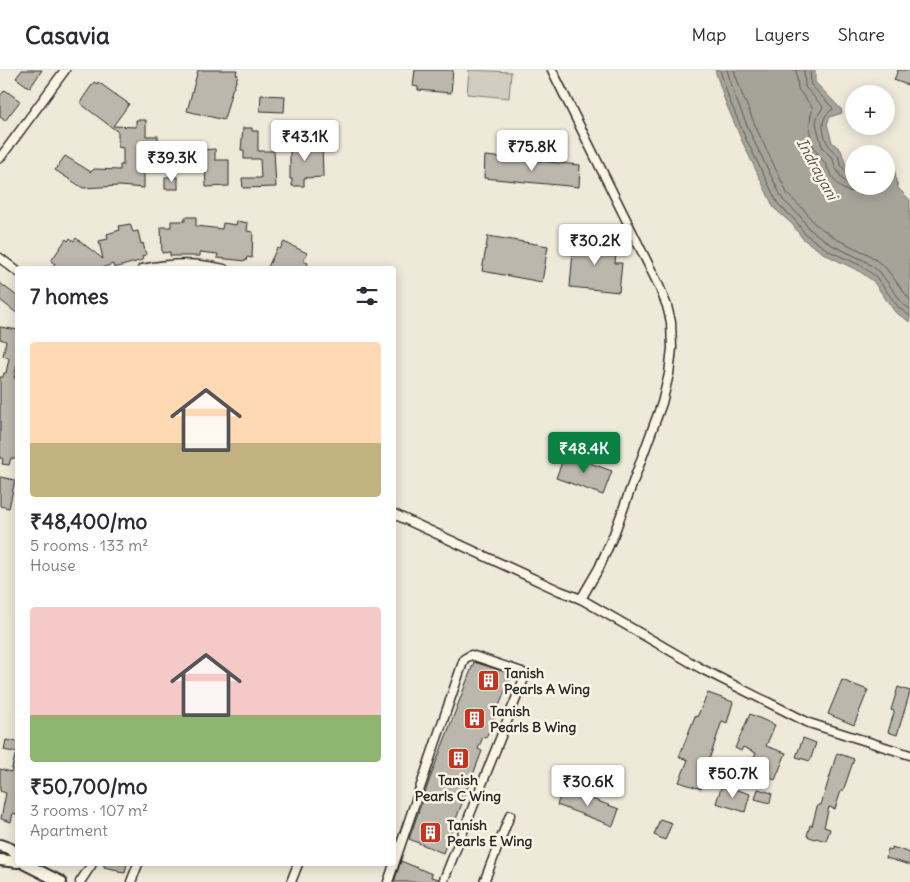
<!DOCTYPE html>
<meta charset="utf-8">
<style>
body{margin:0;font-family:Delius,sans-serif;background:#f2f2f3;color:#2b2b33;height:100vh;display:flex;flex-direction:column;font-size:19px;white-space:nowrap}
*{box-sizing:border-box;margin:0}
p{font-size:16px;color:#7c7c81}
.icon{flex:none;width:28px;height:28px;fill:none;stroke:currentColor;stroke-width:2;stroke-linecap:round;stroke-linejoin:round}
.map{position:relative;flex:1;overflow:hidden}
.sheet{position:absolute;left:15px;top:196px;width:381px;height:600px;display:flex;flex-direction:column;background:#fff;border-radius:5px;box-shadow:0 2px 12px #0003}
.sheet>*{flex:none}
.buttons{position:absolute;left:845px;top:15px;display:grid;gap:10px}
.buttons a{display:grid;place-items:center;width:50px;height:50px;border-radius:50%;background:#fff;box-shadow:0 2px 12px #0003;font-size:25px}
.price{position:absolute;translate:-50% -42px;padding:0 11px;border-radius:5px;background:#fff;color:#222;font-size:16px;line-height:32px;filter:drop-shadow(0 1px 2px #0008)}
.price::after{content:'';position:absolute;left:50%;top:30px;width:15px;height:11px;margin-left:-8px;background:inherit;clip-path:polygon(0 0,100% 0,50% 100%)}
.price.on{background:#0b8043;color:#fff}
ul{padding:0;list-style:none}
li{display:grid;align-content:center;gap:10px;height:265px;padding:0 15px}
li span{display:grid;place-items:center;height:155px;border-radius:5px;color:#555}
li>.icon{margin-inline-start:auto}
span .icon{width:90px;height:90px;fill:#fffc;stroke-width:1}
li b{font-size:21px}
h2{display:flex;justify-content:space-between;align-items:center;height:60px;padding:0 15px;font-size:21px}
header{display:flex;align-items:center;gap:30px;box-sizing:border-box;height:70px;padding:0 25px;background:#fff;border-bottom:1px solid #e1e1e2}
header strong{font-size:24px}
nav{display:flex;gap:28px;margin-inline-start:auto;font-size:18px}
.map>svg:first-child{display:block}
.green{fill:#d2cdc0;stroke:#7e7c76}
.water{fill:#a6a399;stroke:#75736d}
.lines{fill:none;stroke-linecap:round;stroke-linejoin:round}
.shore{stroke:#5c5b57;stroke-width:1}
.building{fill:#bcb7ac;stroke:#2b2b2b}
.minor-casing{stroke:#2b2b2b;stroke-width:11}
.tertiary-casing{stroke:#2b2b2b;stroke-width:14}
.minor{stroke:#fcf5e5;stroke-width:8}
.tertiary{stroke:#fcf5e5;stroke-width:10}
.labels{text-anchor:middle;stroke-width:5;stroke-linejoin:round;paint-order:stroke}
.poi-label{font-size:14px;font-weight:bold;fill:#2b2b2b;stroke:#fcf5e5;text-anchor:start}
.water-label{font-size:15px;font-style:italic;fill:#565552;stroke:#fcf5e5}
</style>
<header>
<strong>Casavia</strong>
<nav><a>Map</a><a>Layers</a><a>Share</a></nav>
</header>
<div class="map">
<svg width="910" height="812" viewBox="0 0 910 812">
<rect width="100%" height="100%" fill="#efe9da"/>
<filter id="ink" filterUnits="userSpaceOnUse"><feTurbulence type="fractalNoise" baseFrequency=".02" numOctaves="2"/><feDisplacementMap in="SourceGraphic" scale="10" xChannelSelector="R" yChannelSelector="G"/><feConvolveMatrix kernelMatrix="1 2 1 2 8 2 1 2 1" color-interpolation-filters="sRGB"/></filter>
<g filter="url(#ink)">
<!-- green -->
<path class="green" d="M469,0L511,2L509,28L467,24Z"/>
<!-- water -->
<path class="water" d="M715,0H815V12L841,39L842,43L830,47L827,54L832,72L841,80L845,93L850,97L854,105V116H886V86L894,98L898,118L910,130V252L895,242L873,211L859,201L826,185L803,169L792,154L774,138L742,71L725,31Z"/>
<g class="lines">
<!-- shore -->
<g class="shore">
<path d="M720,0L729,29L746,69L778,134L795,150L805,164L829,181L862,196L876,207L899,238L910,246"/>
<path d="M727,0L735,27L752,67L783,130L800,146L809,159L832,175L865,191L880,202L903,234L910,239"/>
<path d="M734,0L742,24L759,64L788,125L805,141L814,153L836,169L868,184L885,197L910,230"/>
<path d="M796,0L798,19L813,38C808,52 808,69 817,83C819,87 824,91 826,95C834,111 845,132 866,116"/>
<path d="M804,0L805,17L823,37L817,47L816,53L822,77L833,89L835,97L843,110L848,113L854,114"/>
<path d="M810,0L811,15L833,38L832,40C819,47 822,64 829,76C831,80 834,81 837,84C839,87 839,89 840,92C841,97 846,100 848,106L854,108"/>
</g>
</g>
<!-- building -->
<g class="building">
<path d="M22,0H42L30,18L16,8Z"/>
<path d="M198,0H237L236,4L238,5L234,17L232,20L224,50L187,41Z"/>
<path d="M415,0H453L451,23L418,20V17L413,16Z"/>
<path d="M898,0H910V16L894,10Z"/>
<path d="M94,12L97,14L98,12L129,34L113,56L136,57V50H146V66H158V74H146V77L141,79L149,93H158V102L144,101V118L119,116L83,118L55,100L65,86L91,102L94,99L120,100V95H123V78L118,77V62L81,34V31Z"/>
<path d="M5,20L20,31L5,51L0,47V26Z"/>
<path d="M261,25L285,26L284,42L260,41Z"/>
<path d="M243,58H252V61H258V81H274L276,117L243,118L242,108H261L260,89H244V80H241Z"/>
<path d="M290,71H302L303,73H322L323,107L304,108V116H292V109H290Z"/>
<path d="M215,79V90H229V116L206,117L205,95H203L202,80Z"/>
<path d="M485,86L580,95L579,117L484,108Z"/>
<rect x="165" y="107" width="13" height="12"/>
<path d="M185,147H196V156L222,159L223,153L236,155L237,151L248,153L247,161L253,162L252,188L247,187L246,191L217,188L218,184L200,182V186H170V182L162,183L161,157H171V151H185Z"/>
<path d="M130,154L133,162L138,161L141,174L143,173L146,185L142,186L143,190L114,198L113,194L99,199H51L55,194L51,191L66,169L68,171L70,168L74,171L76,168L103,189L99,171L108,169L107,164L120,160L119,156Z"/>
<path d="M488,166L548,176L542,212L482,201Z"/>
<path d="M574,169L617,173L615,193H622L619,222L570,217Z"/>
<path d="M284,172L307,183L303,191L308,193L306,199H267L277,178L280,179Z"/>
<path d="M0,213L18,227V244L0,230Z"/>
<path d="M0,257L18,260V290L14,308L18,309V389L11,388L9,395L2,394L3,389L0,388V307H3L4,303H6L9,288L3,286L6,271L0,269Z"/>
<path d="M565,384L612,401L603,425L556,408Z"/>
<path d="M0,407L15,410L9,438L0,436Z"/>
<path d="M474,592L512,604L486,668L483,667L478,679L482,681L443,783L409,769L429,711Z"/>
<path d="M842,610L868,620L854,655L828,644Z"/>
<path d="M898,617L910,621V622L897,665L888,662L894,643V641L891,640Z"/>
<path d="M708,623L733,632L727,653L722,651L705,702L707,703L701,719L679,712L688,690L679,687L695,646L697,647Z"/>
<path d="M750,644L775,655L766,676L786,683L775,710L765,706L770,694L754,687L756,683L743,677L741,681L735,678Z"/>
<path d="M803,668L816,673L810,691L796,687Z"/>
<path d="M6,670L18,672V683L4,680Z"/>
<path d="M837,683L854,689L843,721H841L835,739L829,737L824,757L830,759L826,771L816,768L815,769L807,766L810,755L812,756L817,737L819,735H821Z"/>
<path d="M15,686H18V745L13,743L11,752L1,749L6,723L0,721V699L11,702Z"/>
<path d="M722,715L750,724L745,742L716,733Z"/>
<path d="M563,718L619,739L613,756L557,735Z"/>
<path d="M758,719L772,723L770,733L755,729Z"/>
<path d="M660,749L672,753L665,770L654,765Z"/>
<path d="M892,777L910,783V795L886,788L888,779L892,780Z"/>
<path d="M401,791L432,804L431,807L438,809L437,812H394Z"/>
<path d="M104,794H127L125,803L118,802V800L104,797Z"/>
</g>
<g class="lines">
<defs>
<g id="minor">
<path d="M0,88L65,0"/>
<path d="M0,188L18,202"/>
<path d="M142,199C170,193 196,192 224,199"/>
<path d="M394,444L560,521L581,529L599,498L614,464L662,333L669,304L672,278L671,252L667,236L659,216L552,0"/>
<path d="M581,529L702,599L809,653L910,685"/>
<path d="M80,812L92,794"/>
<path d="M131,812L138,794"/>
<path d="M291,812L298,794"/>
<path d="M388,812L464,589L471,585L522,602L523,611L443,812"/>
<path d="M484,812L510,745"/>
</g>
<g id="tertiary">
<path d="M0,775L11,779L18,786"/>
<path d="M0,790L18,792"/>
<path d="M25,794L61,812"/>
</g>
</defs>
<!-- minor casing -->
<use href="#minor" class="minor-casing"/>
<!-- tertiary casing -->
<use href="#tertiary" class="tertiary-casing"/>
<!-- minor -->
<use href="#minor" class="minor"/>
<!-- tertiary -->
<use href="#tertiary" class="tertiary"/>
</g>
</g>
<!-- icons -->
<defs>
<symbol id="building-square" viewBox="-11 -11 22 22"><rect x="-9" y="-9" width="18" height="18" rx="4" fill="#c8321e" stroke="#fcf5e5"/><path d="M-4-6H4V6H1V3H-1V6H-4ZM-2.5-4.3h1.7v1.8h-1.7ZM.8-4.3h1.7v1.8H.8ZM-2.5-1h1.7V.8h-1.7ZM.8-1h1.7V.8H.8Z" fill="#fff"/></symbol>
</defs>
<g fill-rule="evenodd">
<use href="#building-square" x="476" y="598" width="25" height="25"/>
<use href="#building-square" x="462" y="636" width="25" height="25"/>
<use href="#building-square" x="446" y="676" width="25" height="25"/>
<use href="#building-square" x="418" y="750" width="25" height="25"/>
</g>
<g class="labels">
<!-- poi labels -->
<g class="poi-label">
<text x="504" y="608">Tanish<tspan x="504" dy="16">Pearls A Wing</tspan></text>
<text x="490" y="646">Tanish<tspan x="490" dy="16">Pearls B Wing</tspan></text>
<text x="458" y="715" text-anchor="middle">Tanish<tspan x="458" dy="16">Pearls C Wing</tspan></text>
<text x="447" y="760">Tanish<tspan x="447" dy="16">Pearls E Wing</tspan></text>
</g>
<!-- water labels -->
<g class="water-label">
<text transform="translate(817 99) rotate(61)" y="5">Indrayani</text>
</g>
</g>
</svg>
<div class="buttons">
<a>+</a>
<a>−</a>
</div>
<b class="price" style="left:305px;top:92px">₹43.1K</b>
<b class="price" style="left:532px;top:102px">₹75.8K</b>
<b class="price" style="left:172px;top:113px">₹39.3K</b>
<b class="price" style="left:595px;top:196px">₹30.2K</b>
<b class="price on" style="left:584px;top:404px">₹48.4K</b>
<b class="price" style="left:733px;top:729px">₹50.7K</b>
<b class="price" style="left:588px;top:737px">₹30.6K</b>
<section class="sheet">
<h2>7 homes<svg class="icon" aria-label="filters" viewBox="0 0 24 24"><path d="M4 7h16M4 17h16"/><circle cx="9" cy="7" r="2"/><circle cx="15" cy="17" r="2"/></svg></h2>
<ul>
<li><span style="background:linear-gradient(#ffd9b3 65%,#c2b280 0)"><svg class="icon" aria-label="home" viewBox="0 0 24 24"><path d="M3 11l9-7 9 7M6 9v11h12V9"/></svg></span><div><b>₹48,400/mo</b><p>5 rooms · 133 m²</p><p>House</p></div></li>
<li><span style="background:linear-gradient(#f6c9c9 70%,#8fb573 0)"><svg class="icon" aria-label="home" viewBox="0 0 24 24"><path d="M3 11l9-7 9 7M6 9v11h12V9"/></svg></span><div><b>₹50,700/mo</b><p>3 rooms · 107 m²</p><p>Apartment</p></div></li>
</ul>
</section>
</div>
